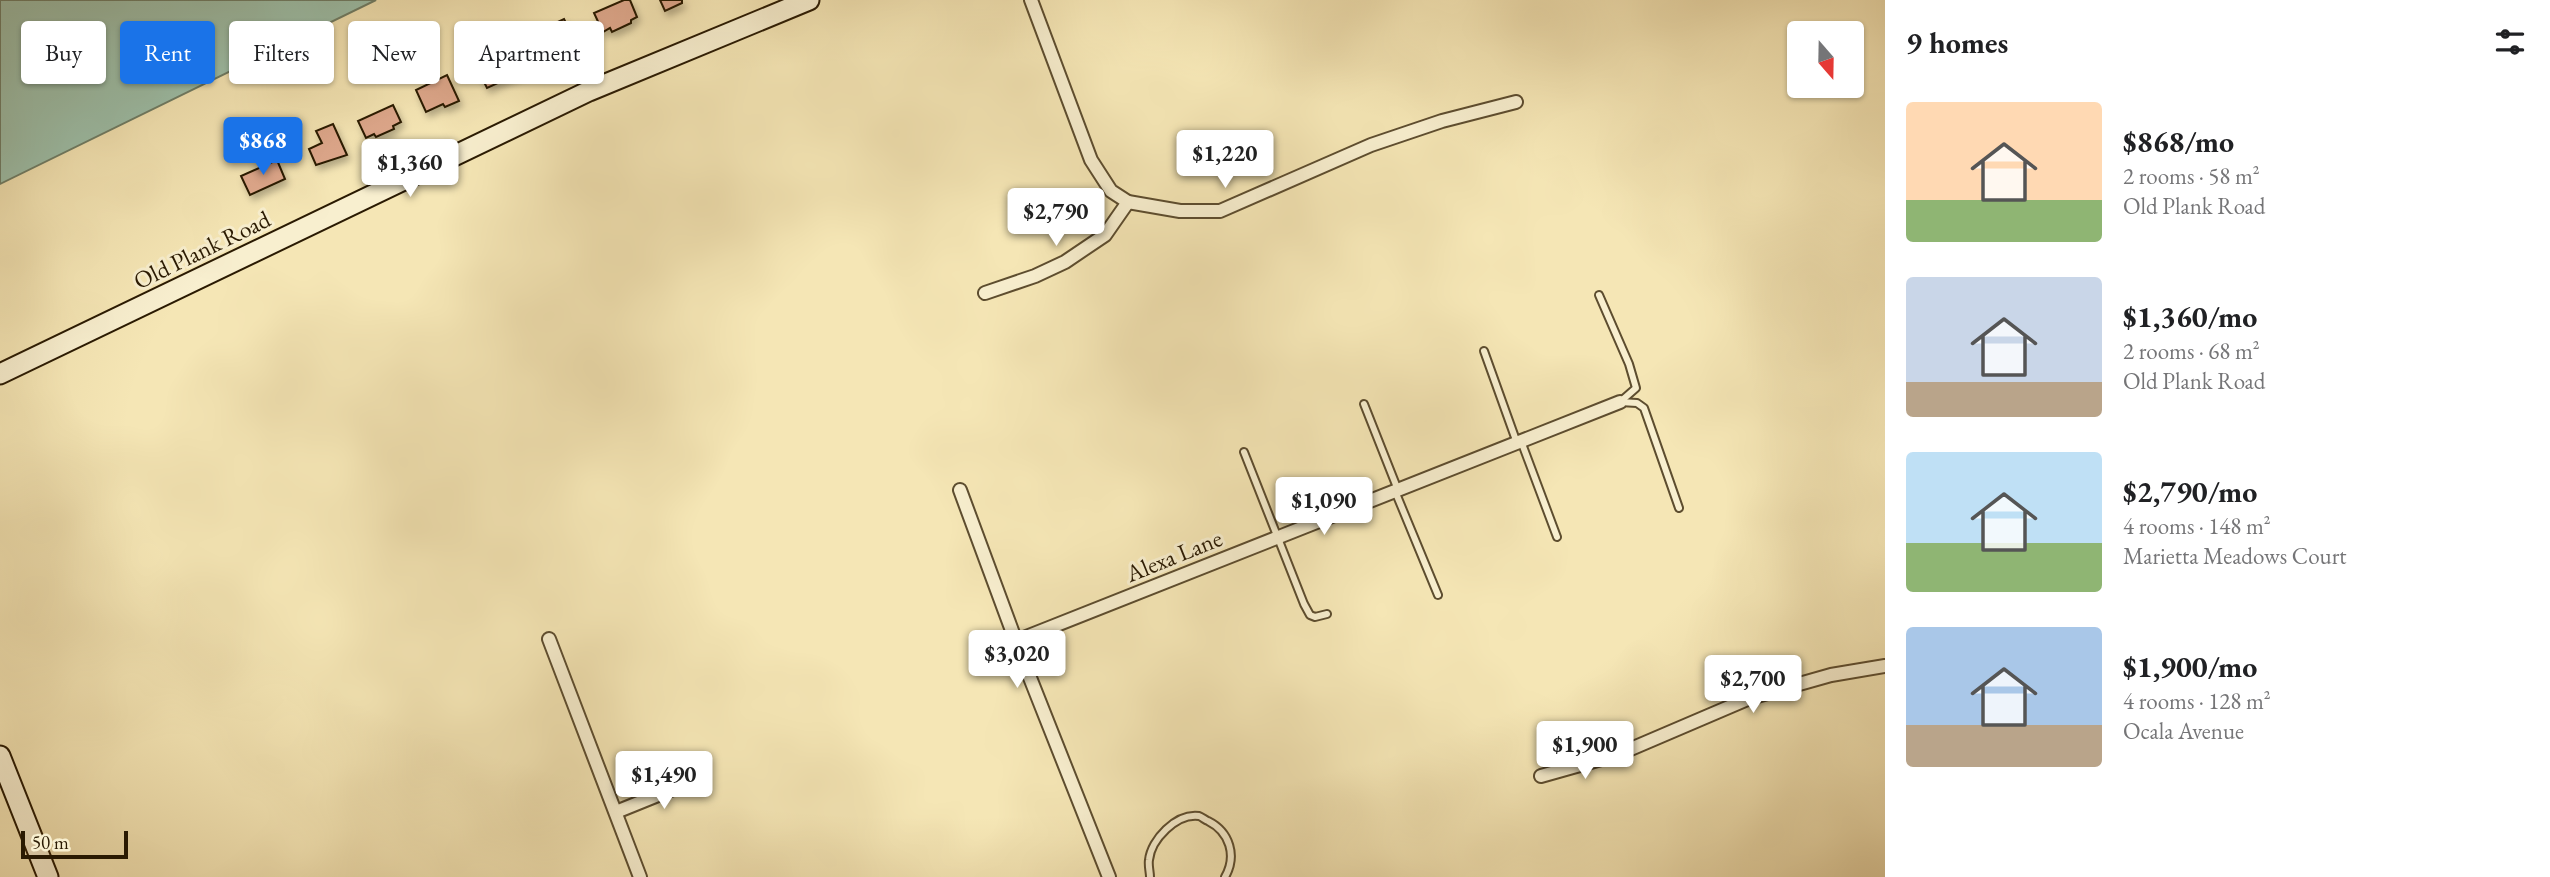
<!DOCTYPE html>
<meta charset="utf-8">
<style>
body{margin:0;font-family:"EB Garamond",serif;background:#f2f2f2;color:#202124;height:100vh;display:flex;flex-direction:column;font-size:26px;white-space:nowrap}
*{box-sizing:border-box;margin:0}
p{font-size:23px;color:#757577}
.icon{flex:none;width:38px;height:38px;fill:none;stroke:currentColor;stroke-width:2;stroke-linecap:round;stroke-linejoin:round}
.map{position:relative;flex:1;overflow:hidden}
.drawer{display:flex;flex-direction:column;background:#fff;width:665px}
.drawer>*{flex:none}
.guide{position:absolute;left:21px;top:21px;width:665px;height:63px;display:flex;gap:14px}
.needle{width:46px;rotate:160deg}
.buttons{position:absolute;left:1787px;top:21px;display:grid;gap:14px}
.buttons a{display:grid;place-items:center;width:77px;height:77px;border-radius:7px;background:#fff;box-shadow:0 2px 5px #0004;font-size:35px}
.scale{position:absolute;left:21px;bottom:18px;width:107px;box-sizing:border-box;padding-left:7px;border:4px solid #2a1a02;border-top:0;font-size:19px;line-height:24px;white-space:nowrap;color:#2a1a02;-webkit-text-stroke:5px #f8efcf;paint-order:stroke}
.price{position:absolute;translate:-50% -60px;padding:0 16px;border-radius:7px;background:#fff;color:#222;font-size:23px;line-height:46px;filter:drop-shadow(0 2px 4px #0008)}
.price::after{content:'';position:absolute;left:50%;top:42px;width:21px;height:16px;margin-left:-10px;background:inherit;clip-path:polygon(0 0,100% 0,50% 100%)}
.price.selected{background:#1a73e8;color:#fff}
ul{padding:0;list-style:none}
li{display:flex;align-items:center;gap:21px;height:175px;padding:0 21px}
li span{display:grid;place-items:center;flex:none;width:196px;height:140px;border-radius:7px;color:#555}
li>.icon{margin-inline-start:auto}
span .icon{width:84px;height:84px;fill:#fffc;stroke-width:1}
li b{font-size:30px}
h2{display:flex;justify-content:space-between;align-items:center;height:84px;padding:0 21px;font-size:30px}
.chip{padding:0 24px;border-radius:7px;background:#fff;box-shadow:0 2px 5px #0004;font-size:24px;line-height:63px}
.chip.selected{background:#1a73e8;color:#fff}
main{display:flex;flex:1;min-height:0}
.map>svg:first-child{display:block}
.water{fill:#9dc0aa;stroke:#6f7e67;stroke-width:2}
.building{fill:#dda78b;stroke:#2a1a02;stroke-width:2;filter:url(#shadow)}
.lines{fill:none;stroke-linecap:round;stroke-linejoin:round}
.lane-casing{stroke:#5d4d2f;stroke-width:10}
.street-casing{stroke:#5d4d2f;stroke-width:16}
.secondary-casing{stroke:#2a1a02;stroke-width:23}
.lane{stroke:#f8efcf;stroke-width:6}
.street{stroke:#f8efcf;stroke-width:12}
.secondary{stroke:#f8efcf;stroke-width:19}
.labels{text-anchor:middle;stroke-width:6;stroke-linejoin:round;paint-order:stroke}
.street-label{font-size:24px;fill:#2a1a02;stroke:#f8efcf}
</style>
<main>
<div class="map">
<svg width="1885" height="877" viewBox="0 0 1885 877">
<defs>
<filter id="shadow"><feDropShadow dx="3" dy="5" stdDeviation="3.5" flood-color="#0004"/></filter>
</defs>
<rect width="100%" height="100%" fill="#f5e6b5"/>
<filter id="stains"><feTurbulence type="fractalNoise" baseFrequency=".00286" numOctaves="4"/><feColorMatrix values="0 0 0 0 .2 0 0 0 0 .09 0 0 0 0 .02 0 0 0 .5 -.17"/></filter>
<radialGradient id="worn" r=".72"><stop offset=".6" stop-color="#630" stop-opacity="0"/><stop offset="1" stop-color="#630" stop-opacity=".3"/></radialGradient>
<!-- water -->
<path class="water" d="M0,0H376L0,184Z"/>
<!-- building -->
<g class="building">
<path d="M624,0H630L637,17L631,20V23L612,32L610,28L603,32L594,13Z"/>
<path d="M660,0H682V3L665,11Z"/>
<path d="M564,19L579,50L563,58L561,53L543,62L536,48L555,39L549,26Z"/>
<path d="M500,39L509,57L514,55L522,72L487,88L478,70L491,64L483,46Z"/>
<path d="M447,75L459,101L445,107L443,104L426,112L416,90Z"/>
<path d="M393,105L401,122L393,126L394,129L376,137L374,134L366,138L358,121Z"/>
<path d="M333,124L347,155L316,165L309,149L322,143L316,131Z"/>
<path d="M277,160L285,179L250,195L241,176Z"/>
</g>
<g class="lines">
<defs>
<g id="lane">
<path d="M1599,295L1629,364L1636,388L1620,402"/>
<path d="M1484,351L1517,443"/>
<path d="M1620,402L1637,403L1644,408L1679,508"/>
<path d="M1364,404L1398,490"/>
<path d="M1521,441L1557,537"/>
<path d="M1244,452L1304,604L1310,615L1315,617L1327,614"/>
<path d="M1395,491L1438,595"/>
<path d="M1150,877C1150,872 1148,865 1149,860C1151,840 1176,813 1199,816C1202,817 1205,820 1208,821C1230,832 1237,856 1225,877"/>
</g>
<g id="street">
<path d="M1031,0L1091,160L1111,191L1128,202L1180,211H1220L1371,145L1442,121L1516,102"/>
<path d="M985,293L1035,276L1065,262L1105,235L1128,202"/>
<path d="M960,490L1021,655L1109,877"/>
<path d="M549,639L640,877"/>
<path d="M1016,641L1620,402"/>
<path d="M1541,776L1619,754L1750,698L1831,675L1885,666"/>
<path d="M616,812L700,778"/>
</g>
<g id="secondary">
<path d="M0,374L589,91L809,0"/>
<path d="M0,756L48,877"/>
</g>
</defs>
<!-- lane casing -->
<use href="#lane" class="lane-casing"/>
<!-- street casing -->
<use href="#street" class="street-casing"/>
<!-- secondary casing -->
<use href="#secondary" class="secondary-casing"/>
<!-- lane -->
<use href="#lane" class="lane"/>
<!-- street -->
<use href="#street" class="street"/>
<!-- secondary -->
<use href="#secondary" class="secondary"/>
</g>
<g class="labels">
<!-- street labels -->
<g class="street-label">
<text transform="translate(202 250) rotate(-26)" y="8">Old Plank Road</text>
<text transform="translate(1174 556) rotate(-22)" y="8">Alexa Lane</text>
</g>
</g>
<rect width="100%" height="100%" filter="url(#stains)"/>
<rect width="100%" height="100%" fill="url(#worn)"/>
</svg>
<div class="buttons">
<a><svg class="needle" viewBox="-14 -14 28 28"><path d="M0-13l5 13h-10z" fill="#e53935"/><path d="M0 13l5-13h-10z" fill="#757577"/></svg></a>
</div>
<div class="scale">50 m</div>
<b class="price selected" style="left:263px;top:177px">$868</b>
<b class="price" style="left:1225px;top:190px">$1,220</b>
<b class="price" style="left:410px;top:199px">$1,360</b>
<b class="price" style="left:1056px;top:248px">$2,790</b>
<b class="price" style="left:1324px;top:537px">$1,090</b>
<b class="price" style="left:1017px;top:690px">$3,020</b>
<b class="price" style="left:1753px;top:715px">$2,700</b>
<b class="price" style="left:1585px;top:781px">$1,900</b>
<b class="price" style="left:664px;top:811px">$1,490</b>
<div class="guide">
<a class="chip">Buy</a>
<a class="chip selected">Rent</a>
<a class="chip">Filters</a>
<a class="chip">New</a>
<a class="chip">Apartment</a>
</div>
</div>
<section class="drawer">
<h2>9 homes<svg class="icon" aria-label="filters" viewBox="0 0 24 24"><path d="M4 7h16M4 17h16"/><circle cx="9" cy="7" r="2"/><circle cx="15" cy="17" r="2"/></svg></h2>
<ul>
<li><span style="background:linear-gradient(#ffd9b3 70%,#8fb573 0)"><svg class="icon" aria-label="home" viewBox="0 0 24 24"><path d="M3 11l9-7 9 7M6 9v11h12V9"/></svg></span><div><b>$868/mo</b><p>2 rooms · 58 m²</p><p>Old Plank Road</p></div></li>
<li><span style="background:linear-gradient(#c9d6e8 75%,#b9a48a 0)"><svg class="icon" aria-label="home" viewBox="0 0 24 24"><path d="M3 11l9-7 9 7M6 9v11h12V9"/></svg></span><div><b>$1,360/mo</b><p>2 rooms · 68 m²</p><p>Old Plank Road</p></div></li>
<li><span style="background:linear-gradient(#bfe0f5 65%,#8fb573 0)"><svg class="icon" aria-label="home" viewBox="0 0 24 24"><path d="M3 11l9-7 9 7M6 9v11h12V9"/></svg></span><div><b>$2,790/mo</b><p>4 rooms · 148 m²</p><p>Marietta Meadows Court</p></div></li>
<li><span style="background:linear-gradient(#a9c7e8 70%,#b9a48a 0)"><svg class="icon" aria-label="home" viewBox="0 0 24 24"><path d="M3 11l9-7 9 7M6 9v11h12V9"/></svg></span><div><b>$1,900/mo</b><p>4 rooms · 128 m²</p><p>Ocala Avenue</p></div></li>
</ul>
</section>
</main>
